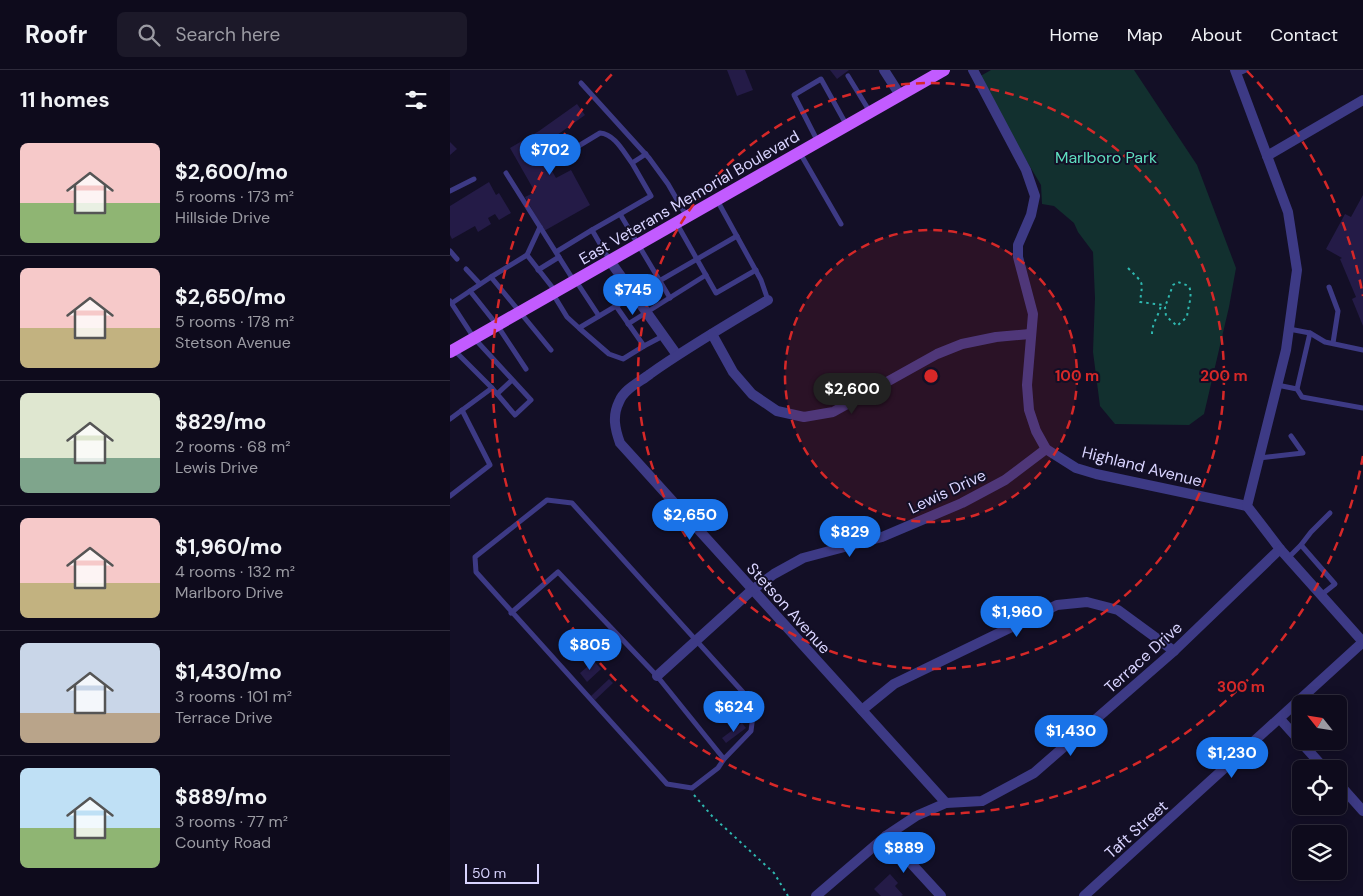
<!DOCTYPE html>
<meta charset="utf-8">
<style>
body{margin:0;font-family:"DM Sans",sans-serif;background:#1c1929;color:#f1f3f6;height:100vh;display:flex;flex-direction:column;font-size:19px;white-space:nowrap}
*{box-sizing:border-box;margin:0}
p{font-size:16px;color:#9b9ba3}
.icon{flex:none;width:28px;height:28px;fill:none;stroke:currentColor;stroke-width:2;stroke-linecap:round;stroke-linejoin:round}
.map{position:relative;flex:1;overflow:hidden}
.sheet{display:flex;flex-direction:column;background:#0e0b1c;width:450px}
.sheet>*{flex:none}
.needle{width:32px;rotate:300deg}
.buttons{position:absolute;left:842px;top:625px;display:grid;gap:10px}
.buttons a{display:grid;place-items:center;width:55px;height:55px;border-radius:8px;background:#0e0b1c;box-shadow:0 2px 12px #0003,0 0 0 1px #2e2b3b;font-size:25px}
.scale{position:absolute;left:15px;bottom:12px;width:74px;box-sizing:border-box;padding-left:5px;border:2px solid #d9d4ff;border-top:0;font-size:14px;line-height:18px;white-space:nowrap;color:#d9d4ff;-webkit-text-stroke:4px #130f26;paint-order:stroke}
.price{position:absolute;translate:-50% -42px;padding:0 11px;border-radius:18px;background:#1a73e8;color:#fff;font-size:16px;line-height:32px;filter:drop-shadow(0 1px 2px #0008)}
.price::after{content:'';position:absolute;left:50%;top:30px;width:15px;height:11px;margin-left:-8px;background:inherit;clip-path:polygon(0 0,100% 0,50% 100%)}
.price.current{background:#222;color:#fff}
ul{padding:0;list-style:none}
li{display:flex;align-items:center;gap:15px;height:125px;padding:0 20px}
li+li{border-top:1px solid #2e2b3b}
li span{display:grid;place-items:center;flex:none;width:140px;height:100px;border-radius:8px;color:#555}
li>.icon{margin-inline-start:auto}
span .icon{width:60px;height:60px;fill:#fffc;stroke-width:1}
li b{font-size:21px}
h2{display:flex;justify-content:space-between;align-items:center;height:60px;padding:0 20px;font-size:21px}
header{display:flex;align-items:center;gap:30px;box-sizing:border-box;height:70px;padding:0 25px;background:#0e0b1c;border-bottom:1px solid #2e2b3b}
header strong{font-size:24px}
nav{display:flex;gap:28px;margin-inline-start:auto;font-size:18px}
.search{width:350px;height:45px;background:#1c1929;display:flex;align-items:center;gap:12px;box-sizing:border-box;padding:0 18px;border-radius:8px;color:#9b9ba3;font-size:19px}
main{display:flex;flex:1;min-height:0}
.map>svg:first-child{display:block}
.green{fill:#12302f}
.building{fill:#241b47}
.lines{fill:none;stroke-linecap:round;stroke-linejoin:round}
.path{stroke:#2fb8b0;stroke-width:2;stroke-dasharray:2.5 4;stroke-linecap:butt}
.service{stroke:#3d3a85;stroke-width:5}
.minor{stroke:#3d3a85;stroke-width:10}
.primary{stroke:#c25bff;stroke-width:12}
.ring{fill:none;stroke:#d62828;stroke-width:2.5;stroke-dasharray:9 6}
.labels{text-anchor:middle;stroke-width:4;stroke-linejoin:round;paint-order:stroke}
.park-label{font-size:16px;fill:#5fe0c0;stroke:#130f26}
.street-label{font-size:16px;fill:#d9d4ff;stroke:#130f26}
.centre{fill:#d62828;stroke:#130f26;stroke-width:2.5}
.ring-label{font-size:15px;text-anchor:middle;font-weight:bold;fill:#d62828;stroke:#130f26;stroke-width:4;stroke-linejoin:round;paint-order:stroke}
</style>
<header>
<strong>Roofr</strong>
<div class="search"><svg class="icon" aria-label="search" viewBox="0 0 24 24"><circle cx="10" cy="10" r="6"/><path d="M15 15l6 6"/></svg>Search here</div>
<nav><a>Home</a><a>Map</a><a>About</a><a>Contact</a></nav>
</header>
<main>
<section class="sheet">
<h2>11 homes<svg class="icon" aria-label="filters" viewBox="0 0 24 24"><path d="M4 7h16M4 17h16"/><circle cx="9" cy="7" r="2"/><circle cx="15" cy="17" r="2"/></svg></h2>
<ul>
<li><span style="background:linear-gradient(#f6c9c9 60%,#8fb573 0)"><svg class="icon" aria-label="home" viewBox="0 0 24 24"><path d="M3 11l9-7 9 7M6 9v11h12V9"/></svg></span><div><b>$2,600/mo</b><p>5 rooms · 173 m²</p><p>Hillside Drive</p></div></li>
<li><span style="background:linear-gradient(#f6c9c9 60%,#c2b280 0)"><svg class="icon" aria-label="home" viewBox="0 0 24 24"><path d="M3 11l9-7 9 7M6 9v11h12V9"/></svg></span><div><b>$2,650/mo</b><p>5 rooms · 178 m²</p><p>Stetson Avenue</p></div></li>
<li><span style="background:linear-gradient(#dfe7d0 65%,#7fa58c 0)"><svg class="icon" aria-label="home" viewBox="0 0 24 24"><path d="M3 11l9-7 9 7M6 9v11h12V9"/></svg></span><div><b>$829/mo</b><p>2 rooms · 68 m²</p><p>Lewis Drive</p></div></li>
<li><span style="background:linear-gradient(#f6c9c9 65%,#c2b280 0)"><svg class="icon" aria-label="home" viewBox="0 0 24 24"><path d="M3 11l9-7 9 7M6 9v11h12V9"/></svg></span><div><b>$1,960/mo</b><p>4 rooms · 132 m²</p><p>Marlboro Drive</p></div></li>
<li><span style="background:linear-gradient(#c9d6e8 70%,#b9a48a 0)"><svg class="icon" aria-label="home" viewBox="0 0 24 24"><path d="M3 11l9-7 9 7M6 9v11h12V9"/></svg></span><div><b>$1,430/mo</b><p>3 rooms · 101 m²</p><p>Terrace Drive</p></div></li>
<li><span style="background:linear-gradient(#bfe0f5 60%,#8fb573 0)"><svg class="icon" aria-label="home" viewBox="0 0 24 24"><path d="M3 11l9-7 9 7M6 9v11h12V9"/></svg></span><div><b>$889/mo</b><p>3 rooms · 77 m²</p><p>County Road</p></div></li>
</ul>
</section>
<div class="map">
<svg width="913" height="826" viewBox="0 0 913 826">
<rect width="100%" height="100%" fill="#130f26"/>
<!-- green -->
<path class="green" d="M541,0H684L747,95L786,198L779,237L754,344L739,355L665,354L650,336L643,282L645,228L643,182L628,162L624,153L604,136L592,134L591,115L527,8Z"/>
<!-- building -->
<g class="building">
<path d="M277,0H295L303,20L287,26Z"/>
<path d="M380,0H399L387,9Z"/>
<path d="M127,34L135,45L96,73L93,68L86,73L106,108L121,100L140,135L94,161L75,127L85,122L60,78L89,61Z"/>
<path d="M0,72L7,79L0,85Z"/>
<path d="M39,112L46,125L49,123L61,143L49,150L45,144L38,148L41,154L28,162L25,156L2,169L0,165V136Z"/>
<path d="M913,125V256L902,229L906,227L890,189L892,188L876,179L895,144L901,147Z"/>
<path d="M144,591L151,599L137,612L130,603Z"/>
<path d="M159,609L163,613L145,630L141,626Z"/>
<path d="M292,653L296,658L276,673L272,668Z"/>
<path d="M440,804L448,813L445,816L453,825L451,826H431L424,819Z"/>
</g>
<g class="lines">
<!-- path -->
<g class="path">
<path d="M678,198C694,215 693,209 690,232L713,235L715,237L716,246L727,256L737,247C738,235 743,227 739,216L728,212L723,215L715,237"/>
<path d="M702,264C702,252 709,246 711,235"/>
<path d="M244,725L262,746L324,803L338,826"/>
</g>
<!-- service -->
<g class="service">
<path d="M787,4L796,0"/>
<path d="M398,6L420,42"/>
<path d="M131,13L199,88L218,114L237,147"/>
<path d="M368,72L344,25L371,9L396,54"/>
<path d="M350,83L391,154"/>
<path d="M107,89L150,63C165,64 174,83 182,93"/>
<path d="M56,103L124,211"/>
<path d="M0,121L24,109"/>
<path d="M267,130L311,210L318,230"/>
<path d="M170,144L201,126L182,93L196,84"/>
<path d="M227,154L266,223L306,200"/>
<path d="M0,181L7,189"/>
<path d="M106,182L142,160"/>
<path d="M77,185L90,157"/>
<path d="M160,191L142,160L170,144L220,228"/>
<path d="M16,199L30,214"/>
<path d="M88,200L109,187"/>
<path d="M41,207L77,185L106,222"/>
<path d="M126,211L149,246"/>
<path d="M879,217L888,241L883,273"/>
<path d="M103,224L117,247L129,258L166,236L194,276L173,289L159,284L129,258"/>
<path d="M0,231L24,268L81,330L65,345L42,318L4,280"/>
<path d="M2,233L20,221"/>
<path d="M166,236L287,166"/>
<path d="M178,254L256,205"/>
<path d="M839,259L860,263L875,272L913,280"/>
<path d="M194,276L213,266"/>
<path d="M76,299L47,255L20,221L41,207L101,280"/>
<path d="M827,315L847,319L852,327L913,338"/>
<path d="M847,319L860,263"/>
<path d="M47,324L62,310"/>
<path d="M0,349L42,318"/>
<path d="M809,388L853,383L841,366"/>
<path d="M0,426L40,395L12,340"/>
<path d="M97,430L122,433L300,630L303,645L301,661L274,689L268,698L242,718L217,714L26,502L25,487Z"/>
<path d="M851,475L861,462L880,443"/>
<path d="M838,488L851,475L885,514L871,525"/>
<path d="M61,543L108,502L207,606L274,689"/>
</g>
<!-- minor -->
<g class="minor">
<path d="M434,0L450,25"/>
<path d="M523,0L576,100L585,126L581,145L568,175V187L583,244L577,315L579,340L586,361L596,379L626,398L646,404L797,436"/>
<path d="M785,0L838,142L847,200L836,280L797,436L830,479L913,572"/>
<path d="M817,86L913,30"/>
<path d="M160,191L227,285"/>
<path d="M318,230C278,254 238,277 200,304C190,312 174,319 169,332C162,346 165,359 170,373L496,733"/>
<path d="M262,264L283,302L302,324L327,341L354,347L383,342L487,284L512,274L546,267L580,264"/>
<path d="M207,606L302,520L324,504L353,488L432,467L512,433L555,410L596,379"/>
<path d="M412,640L444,614L607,535L637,532L668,540L724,581"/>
<path d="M830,649L875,699"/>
<path d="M889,714L913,741"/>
<path d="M436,766L491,826"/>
<path d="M366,826L436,766L466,746L496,733L532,731L584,703L724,581L830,479"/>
<path d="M634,826L913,572"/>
</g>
<!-- primary -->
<path class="primary" d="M0,282L494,0"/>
</g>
<!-- distance rings -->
<circle cx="481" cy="306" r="146" fill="#d62828" fill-opacity=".12"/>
<g class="ring">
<circle cx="481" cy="306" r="146"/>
<circle cx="481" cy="306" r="293"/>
<path d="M913 386A439 439 0 1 1 165 1M797 1A439 439 0 0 1 913 226"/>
</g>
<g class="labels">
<!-- park labels -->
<g class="park-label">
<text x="656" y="93">Marlboro Park</text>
</g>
<!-- street labels -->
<g class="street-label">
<text transform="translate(239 127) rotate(-30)" y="6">East Veterans Memorial Boulevard</text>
<text transform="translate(692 396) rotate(14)" y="6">Highland Avenue</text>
<text transform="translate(497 421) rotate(-25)" y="6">Lewis Drive</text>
<text transform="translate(339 538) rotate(48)" y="6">Stetson Avenue</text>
<text transform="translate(693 587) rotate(-42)" y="6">Terrace Drive</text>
<text transform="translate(686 759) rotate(-42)" y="6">Taft Street</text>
</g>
</g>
<circle cx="481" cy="306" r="8" class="centre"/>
<g class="ring-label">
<text x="627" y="311">100 m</text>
<text x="774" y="311">200 m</text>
<text x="791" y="622">300 m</text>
</g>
</svg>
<div class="buttons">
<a><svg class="needle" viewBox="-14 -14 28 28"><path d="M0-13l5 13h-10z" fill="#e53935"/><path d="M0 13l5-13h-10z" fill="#9b9ba3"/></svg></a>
<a><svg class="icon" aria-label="locate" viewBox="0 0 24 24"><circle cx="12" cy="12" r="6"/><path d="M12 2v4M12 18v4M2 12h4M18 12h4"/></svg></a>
<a><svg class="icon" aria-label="layers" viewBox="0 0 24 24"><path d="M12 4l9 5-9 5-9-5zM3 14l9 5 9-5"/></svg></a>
</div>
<div class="scale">50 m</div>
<b class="price" style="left:100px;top:106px">$702</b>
<b class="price" style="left:183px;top:246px">$745</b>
<b class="price current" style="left:402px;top:345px">$2,600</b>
<b class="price" style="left:240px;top:471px">$2,650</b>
<b class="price" style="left:400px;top:488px">$829</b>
<b class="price" style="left:567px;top:568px">$1,960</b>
<b class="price" style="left:140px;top:601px">$805</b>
<b class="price" style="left:284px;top:663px">$624</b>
<b class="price" style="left:621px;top:687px">$1,430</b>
<b class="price" style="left:782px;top:709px">$1,230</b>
<b class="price" style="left:454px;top:804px">$889</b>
</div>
</main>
